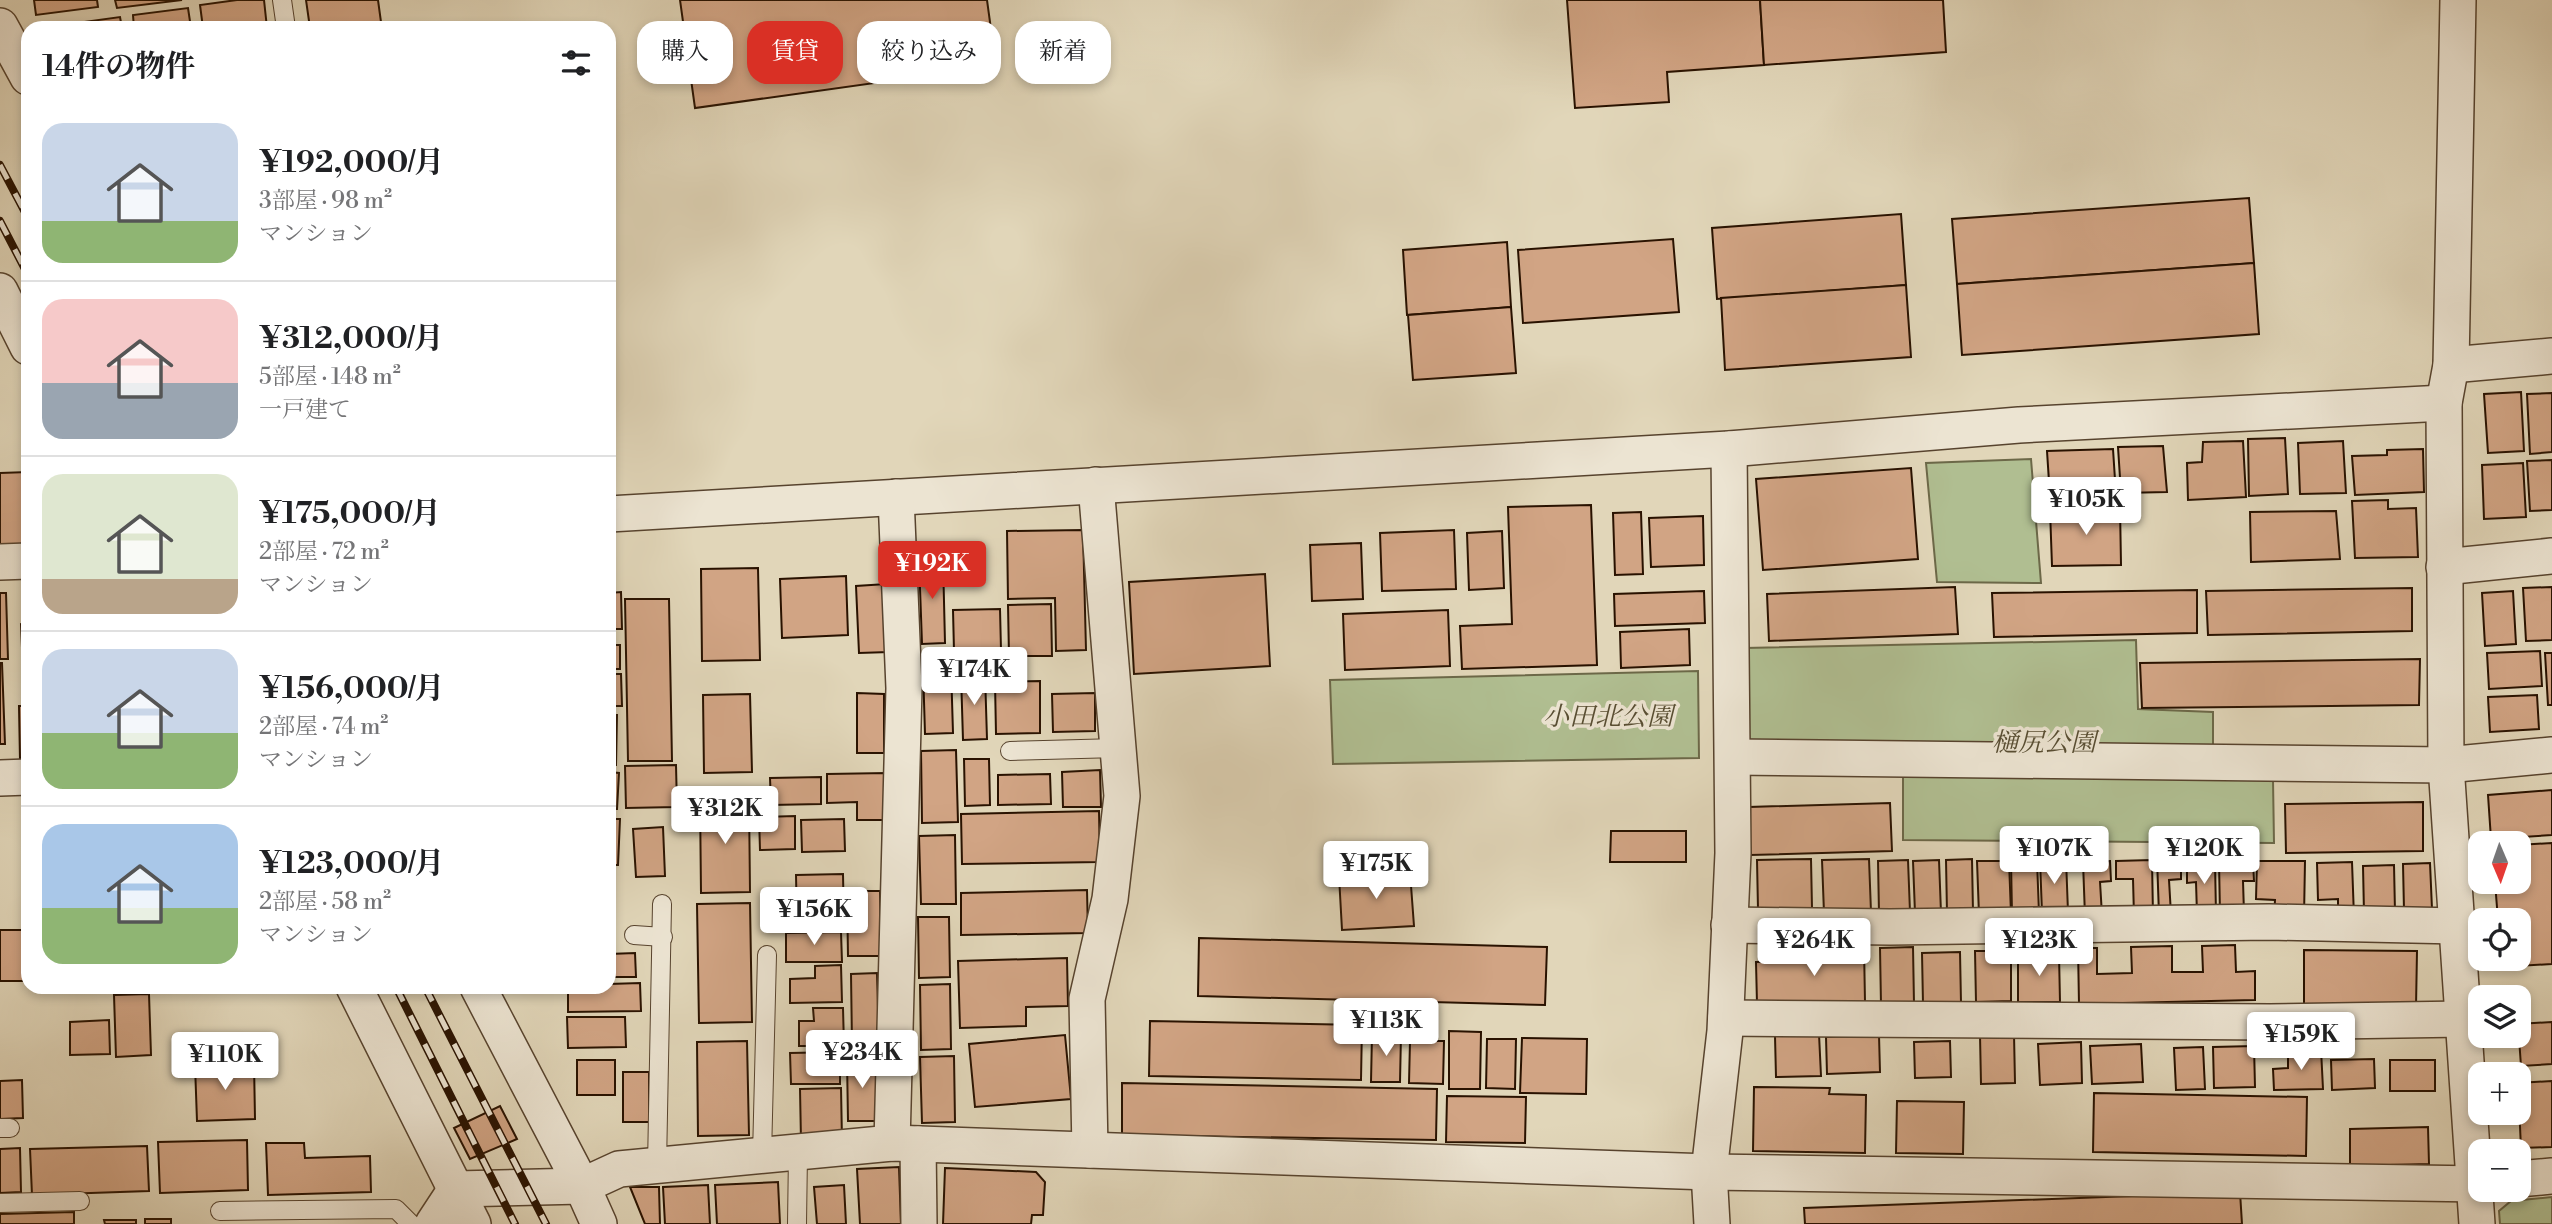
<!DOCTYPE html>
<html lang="ja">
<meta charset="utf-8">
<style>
body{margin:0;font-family:"Libre Bodoni","Noto Serif JP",serif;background:#f6f6f6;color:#202124;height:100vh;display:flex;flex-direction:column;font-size:26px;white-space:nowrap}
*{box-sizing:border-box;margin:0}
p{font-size:23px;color:#757577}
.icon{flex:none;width:38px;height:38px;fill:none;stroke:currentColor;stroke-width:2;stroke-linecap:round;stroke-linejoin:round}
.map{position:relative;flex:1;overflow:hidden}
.side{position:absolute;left:21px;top:21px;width:595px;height:973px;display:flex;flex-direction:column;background:#fff;border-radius:21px;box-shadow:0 4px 10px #0003}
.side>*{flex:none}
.top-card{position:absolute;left:637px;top:21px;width:665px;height:63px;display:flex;gap:14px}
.needle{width:46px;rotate:178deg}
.tools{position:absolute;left:2468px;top:831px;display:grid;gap:14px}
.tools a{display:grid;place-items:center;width:63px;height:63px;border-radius:14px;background:#fff;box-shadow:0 4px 10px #0003;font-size:35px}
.price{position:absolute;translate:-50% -60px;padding:0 16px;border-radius:7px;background:#fff;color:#222;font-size:23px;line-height:46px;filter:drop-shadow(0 2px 4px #0008)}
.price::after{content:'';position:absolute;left:50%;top:42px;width:21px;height:16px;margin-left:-10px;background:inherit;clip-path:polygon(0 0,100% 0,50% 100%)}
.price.on{background:#d93025;color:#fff}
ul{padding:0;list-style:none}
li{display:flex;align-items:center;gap:21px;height:175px;padding:0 21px}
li+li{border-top:2px solid #e0e0e0}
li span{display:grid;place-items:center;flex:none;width:196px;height:140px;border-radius:21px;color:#555}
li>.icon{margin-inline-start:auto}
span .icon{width:84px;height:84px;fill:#fffc;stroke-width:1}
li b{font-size:30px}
h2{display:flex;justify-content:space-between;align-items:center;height:84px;padding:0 21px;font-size:30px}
.tag{padding:0 24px;border-radius:21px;background:#fff;box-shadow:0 4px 10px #0003;font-size:24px;line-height:63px}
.tag.on{background:#d93025;color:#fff}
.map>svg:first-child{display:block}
.green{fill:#b0be91;stroke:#6c6848;stroke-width:2}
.building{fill:#d1a484;stroke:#291200;stroke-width:2}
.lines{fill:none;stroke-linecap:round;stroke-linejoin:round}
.lane-casing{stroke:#57432e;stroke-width:20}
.street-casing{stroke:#57432e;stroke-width:38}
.lane{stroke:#ece4d2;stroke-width:18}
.street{stroke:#ece4d2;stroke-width:35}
.rail-casing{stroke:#291200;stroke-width:8}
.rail{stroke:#ece4d2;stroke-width:5;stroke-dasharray:16;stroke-linecap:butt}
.labels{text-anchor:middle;stroke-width:7;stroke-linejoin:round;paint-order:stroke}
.park-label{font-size:26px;font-style:italic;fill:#584e33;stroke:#ece4d2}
</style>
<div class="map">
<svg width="2552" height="1224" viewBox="0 0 2552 1224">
<rect width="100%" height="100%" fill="#e1d6b9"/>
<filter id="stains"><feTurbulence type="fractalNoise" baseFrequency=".00286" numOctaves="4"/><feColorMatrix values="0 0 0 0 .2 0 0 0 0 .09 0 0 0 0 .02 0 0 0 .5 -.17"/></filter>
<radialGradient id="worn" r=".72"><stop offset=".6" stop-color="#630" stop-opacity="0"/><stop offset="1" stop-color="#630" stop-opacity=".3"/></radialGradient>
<!-- green -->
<g class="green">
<path d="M2031,459L2041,583L1937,582L1926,463Z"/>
<path d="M2136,640L2138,709L2213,712V777L2273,780L2274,843L1903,840V746L1746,747L1745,648Z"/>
<path d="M1698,671L1699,758L1333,764L1330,680Z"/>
<path d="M2552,1197V1224H2500L2499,1211L2511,1201Z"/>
</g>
<!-- building -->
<g class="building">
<path d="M34,0H97L98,7L36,15Z"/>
<path d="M115,0H182L117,8Z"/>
<path d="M237,0H264L267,28H203L200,5Z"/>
<path d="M306,0H378L381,22L334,28H310Z"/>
<path d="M680,0H987L996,66L695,108Z"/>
<path d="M1567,0H1760L1764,65L1667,72L1669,102L1575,108Z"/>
<path d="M1760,0H1943L1946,52L1764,65Z"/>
<path d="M188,8L191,28H134L133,15Z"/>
<path d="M120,17L122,28H70L69,24Z"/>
<path d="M2249,198L2254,263L1957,284L1952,219Z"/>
<path d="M1901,214L1906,285L1717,299L1712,228Z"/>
<path d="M1673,239L1679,312L1523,323L1518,250Z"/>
<path d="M1507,242L1511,307L1407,315L1403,250Z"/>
<path d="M2254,263L2259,334L1962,355L1957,284Z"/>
<path d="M1906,285L1911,357L1725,370L1721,298Z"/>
<path d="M1511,307L1516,373L1413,380L1408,315Z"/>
<path d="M2521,392L2524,451L2488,453L2484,394Z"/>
<path d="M2552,393V452L2530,454L2527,394Z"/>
<path d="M2285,438L2288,494L2249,496L2248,439Z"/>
<path d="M2243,441L2246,497L2188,500L2187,463L2202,462L2203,442Z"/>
<path d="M2343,441L2346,493L2300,494L2298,443Z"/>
<path d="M2163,446L2167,492L2121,493L2118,447Z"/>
<path d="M2113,449L2116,495L2050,497L2047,451Z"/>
<path d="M2423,449L2424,492L2355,495L2352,456L2387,455V450Z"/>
<path d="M2552,460V510L2530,511L2527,461Z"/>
<path d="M2523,463L2526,517L2484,519L2482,465Z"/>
<path d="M1911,468L1918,559L1763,570L1756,479Z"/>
<path d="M28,472V544L0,545V473Z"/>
<path d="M2388,500V509L2416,508L2418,557L2355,558L2352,501Z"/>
<path d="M1591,505L1597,665L1462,669L1460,626L1512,624L1508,507Z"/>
<path d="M2120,507L2121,565L2052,566L2050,510Z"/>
<path d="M2336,511L2340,559L2251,562L2250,512Z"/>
<path d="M1641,512L1643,574L1615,575L1613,513Z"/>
<path d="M1703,516L1704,565L1651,567L1649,518Z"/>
<path d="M1083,530L1086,650L1056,651L1055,598L1008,599L1007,531Z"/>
<path d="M1454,530L1456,589L1382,591L1380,533Z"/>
<path d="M1502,531L1504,588L1469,590L1467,533Z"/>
<path d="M1361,543L1363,599L1312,601L1310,545Z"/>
<path d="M919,560H943L945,643L922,644Z"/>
<path d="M758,568L760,660L702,661L701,569Z"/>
<path d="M1265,574L1270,666L1134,674L1129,582Z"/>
<path d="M846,576L848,635L782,638L780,579Z"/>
<path d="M886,584L889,652L859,653L856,586Z"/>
<path d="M1955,587L1958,634L1769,641L1767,594Z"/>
<path d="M2552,587V640L2526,641L2523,588Z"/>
<path d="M2412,588V631L2208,635L2206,591Z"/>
<path d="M2197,590V633L1994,637L1992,593Z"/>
<path d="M1704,591L1705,623L1615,626L1614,594Z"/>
<path d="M2513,591L2516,644L2485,646L2482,593Z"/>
<path d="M621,592L622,629H609V593Z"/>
<path d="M0,593H6L8,659H0Z"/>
<path d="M625,599H669L672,761H628Z"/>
<path d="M1051,604L1052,656H1009L1008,605Z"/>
<path d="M1000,609L1001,650L954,651L953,610Z"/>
<path d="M1448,610L1450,666L1345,670L1343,614Z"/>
<path d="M28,623V671H23L21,624Z"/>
<path d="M1689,629L1690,665L1621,668L1620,632Z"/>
<rect x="609" y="645" width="11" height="24"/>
<path d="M2540,651L2542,686L2489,689L2487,653Z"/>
<path d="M2545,653H2552V705H2548Z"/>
<path d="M2420,659L2419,705L2142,708L2140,663Z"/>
<path d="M0,663H2L5,744H0Z"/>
<path d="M951,667L953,733L925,734L923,668Z"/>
<path d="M609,674H621L622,706H609Z"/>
<path d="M961,674H985L987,739L963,740Z"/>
<path d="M1040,681V733L996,734L995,682Z"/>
<path d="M857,693L884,694V753H857Z"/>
<path d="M1095,693V731L1053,732L1052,694Z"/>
<path d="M750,694L752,772L704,773L703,695Z"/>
<path d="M2537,695L2539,729L2490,732L2488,697Z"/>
<path d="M19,706H28V758L20,759Z"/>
<path d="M609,715H617L616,765H609Z"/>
<path d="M956,750L958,822L922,823L921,751Z"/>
<path d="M964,759H989L990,805L965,806Z"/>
<path d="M676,765L677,807L626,808L625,766Z"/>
<path d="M1100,770L1101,807H1063L1062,772Z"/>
<path d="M609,772L619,773L617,809H609Z"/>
<path d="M887,773L888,820H857V802L827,803V774Z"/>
<path d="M1050,774L1051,804L998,805V775Z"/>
<path d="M821,777V804L771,805L770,778Z"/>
<path d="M2552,790V835L2491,839L2488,795Z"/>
<path d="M749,798L750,892L701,893L700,799Z"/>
<path d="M2423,802V851L2286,853L2285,804Z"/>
<path d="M1890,803L1892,851L1750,855L1749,807Z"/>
<path d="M1099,811L1100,862L962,864L961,814Z"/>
<path d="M795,816V849L760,850L759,817Z"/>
<path d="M609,819H620L618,865H609Z"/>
<path d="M844,819L845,851L802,852L801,820Z"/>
<path d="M663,827L665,876L636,877L633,829Z"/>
<path d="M1611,831H1686V862H1610Z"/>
<path d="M955,835L956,904H921L919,836Z"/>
<path d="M2552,843V964L2501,967L2500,959H2518V920H2498L2495,882H2518V845Z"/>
<path d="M2157,858H2181V879L2169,880L2171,914L2159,915Z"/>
<path d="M1811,859L1812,908L1758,909L1757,860Z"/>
<path d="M1869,859L1871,912L1824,913L1822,860Z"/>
<path d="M1972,859L1973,912L1947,913L1946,860Z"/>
<path d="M2066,859L2068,912L2042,913L2040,860Z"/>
<path d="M1908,860L1910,912L1879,913L1878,861Z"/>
<path d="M1939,860L1941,913H1915L1913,861Z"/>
<path d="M2152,860L2153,916H2134L2133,879H2116V861Z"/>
<path d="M1977,861H2009L2011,914L1979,915Z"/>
<path d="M2011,861H2037L2039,913L2012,914Z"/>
<path d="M2110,861L2111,881L2100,882L2102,915L2085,916L2083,862Z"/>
<path d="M2253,861L2254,881H2243L2244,913L2220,914L2219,862Z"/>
<path d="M2257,861H2305L2304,917H2274L2275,900L2256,899Z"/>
<path d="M2215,862L2216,914H2197L2196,882L2187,883V863Z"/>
<path d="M2352,862L2354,917L2338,918V899L2318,900L2317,863Z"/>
<path d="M2430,863L2432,909L2404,910L2403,864Z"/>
<path d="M2394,865L2395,912L2364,913L2363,866Z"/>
<path d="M1410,872L1414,926L1342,930L1339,876Z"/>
<path d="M843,874L844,925L797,926L796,875Z"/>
<rect x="609" y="877" width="4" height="46"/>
<path d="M1087,890L1088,933L961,935V893Z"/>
<path d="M847,891H880L881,956H848Z"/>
<path d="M750,903L752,1022L699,1023L697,904Z"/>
<path d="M918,917H949L950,977L919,978Z"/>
<rect x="0" y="930" width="28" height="51"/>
<path d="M841,932L842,962H786V933Z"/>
<path d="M1199,938L1547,947L1545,1005L1198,996Z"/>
<path d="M2235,945L2236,972L2255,971V1000L2079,1004L2078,948H2097V974L2132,973L2131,947L2172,946V972H2203L2202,946Z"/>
<path d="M1864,947L1865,1002L1757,1004L1756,962L1813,960L1812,949Z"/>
<path d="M1913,947L1914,1004L1881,1005L1880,948Z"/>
<path d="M2304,950L2417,951L2416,1007L2304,1006Z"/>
<path d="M1975,951H2011V1001L1976,1002Z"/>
<path d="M1960,952L1961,1003L1923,1004L1922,953Z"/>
<path d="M635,953L636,977H609V954Z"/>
<path d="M2018,954H2059L2060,1002H2018Z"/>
<path d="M1067,958L1068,1006L1026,1007V1026L960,1028L958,961Z"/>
<path d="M841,965L842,1002L790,1003V979L815,978V966Z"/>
<path d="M877,973L879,1043L852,1044L851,974Z"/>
<path d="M640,983L641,1011L568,1012V987H609V984Z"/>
<path d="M950,984L951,1049L921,1050L920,985Z"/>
<path d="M159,987H228V989L159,991Z"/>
<path d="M149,994L151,1055L116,1057L114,995Z"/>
<path d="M813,1008H843L844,1046H799V1021H814Z"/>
<path d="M567,1017H625L626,1047L568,1048Z"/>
<path d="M109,1020L110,1054L70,1055V1022Z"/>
<path d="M1150,1021L1362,1025L1361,1080L1149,1076Z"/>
<path d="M2552,1022V1064L2521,1066L2518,1024Z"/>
<path d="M1449,1031L1481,1032L1480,1089H1449Z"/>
<path d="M1372,1034H1401L1400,1082H1371Z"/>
<path d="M1819,1034L1821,1076L1776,1077L1775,1036Z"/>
<path d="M2014,1034L2015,1083L1981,1084L1980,1035Z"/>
<path d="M1065,1035L1071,1099L975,1107L969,1044Z"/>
<path d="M1879,1035L1880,1072L1827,1074L1826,1037Z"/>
<path d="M1522,1038L1587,1039L1586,1094L1520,1093Z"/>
<path d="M1487,1039H1516L1515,1089L1486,1088Z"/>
<path d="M747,1041L749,1135L698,1136L697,1042Z"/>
<path d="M1410,1041H1444L1443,1084L1409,1083Z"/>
<path d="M1950,1041L1951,1077L1915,1078L1914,1042Z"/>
<path d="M2081,1042L2082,1083L2040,1085L2038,1044Z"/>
<path d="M2141,1044L2143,1082L2092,1084L2090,1046Z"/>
<path d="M2254,1046L2255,1087L2214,1088L2213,1047Z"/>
<path d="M2203,1047L2205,1089L2176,1090L2174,1048Z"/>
<path d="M2321,1049L2323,1089L2274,1090L2273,1069L2288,1068V1051Z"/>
<path d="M840,1052V1084H791L790,1053Z"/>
<path d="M954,1056L955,1122L922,1123L920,1057Z"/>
<path d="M2374,1059L2375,1088L2332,1090L2331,1060Z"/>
<rect x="577" y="1060" width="38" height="35"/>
<path d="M847,1060H876L877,1121H848Z"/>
<rect x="2390" y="1060" width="45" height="31"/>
<path d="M254,1063L255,1119L197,1121L195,1065Z"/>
<rect x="623" y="1072" width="26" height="50"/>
<path d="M22,1080L23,1118L0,1119V1081Z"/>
<path d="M2552,1081V1147L2521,1148L2518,1083Z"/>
<path d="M1122,1083L1437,1089L1436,1140L1122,1135Z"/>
<path d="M1754,1087L1830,1088L1829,1094L1866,1095L1865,1153L1753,1151Z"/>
<path d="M841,1088L842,1140L801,1141L800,1089Z"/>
<path d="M2094,1093L2307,1097L2306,1156L2093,1152Z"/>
<path d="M1447,1096L1526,1097L1525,1143L1446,1142Z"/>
<path d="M1897,1101L1964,1102L1963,1154L1896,1153Z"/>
<path d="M500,1106L517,1139L470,1159L454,1128Z"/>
<path d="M2428,1127L2429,1164L2350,1166V1129Z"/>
<path d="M247,1140L248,1190L160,1193L158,1142Z"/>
<path d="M266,1143H304L305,1158L370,1156L371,1192L268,1195Z"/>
<path d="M147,1146L149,1191L32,1195L30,1149Z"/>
<path d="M20,1148L21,1192L0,1193V1149Z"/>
<path d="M899,1167L901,1224H860L857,1169Z"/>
<path d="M945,1168L1036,1172L1045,1182L1043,1215H1032L1031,1224H943Z"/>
<path d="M778,1182L780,1224H717L715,1185Z"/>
<path d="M708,1185L710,1224H665L663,1187Z"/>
<path d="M844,1185L846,1224H817L814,1187Z"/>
<path d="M630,1187H659L660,1224H645Z"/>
<path d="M2240,1192L2242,1224H1805L1804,1208Z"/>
<path d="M74,1212V1224H0V1214Z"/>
<rect x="145" y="1219" width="26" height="5"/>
<path d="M104,1220H136V1224H105Z"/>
</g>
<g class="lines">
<defs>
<g id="lane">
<path d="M282,0L286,28"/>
<path d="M1010,751L1118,748"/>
<path d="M634,935L663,937"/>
<path d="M0,1128H10"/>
<path d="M762,1156L767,955"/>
<path d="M657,1166L662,904"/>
<path d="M0,1203L80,1201"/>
<path d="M220,1211L396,1209L411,1224"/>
<path d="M797,1224L798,1153"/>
</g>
<g id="street">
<path d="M2458,0L2451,365L2444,403L2446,765L2477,1224"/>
<path d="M0,26L28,77"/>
<path d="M0,291L28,347"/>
<path d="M2451,365L2552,356"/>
<path d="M609,514L1729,449L2019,425L2444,403"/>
<path d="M0,562L28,561"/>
<path d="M2444,567L2552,556"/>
<path d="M1733,757L2446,765L2552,755"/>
<path d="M0,778L28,777"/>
<path d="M1729,925L1890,927L2269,922L2458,926"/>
<path d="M354,987L473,1224"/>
<path d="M478,987L582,1186L599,1224"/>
<path d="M1726,1018L2270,1022L2464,1019"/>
<path d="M892,1143L904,688L896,497"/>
<path d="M918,1144L919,1224"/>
<path d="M1090,1150L1087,999L1110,899L1122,796L1096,485"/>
<path d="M2518,1179L2552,1176"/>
<path d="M433,1224L456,1189L582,1186L619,1169L892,1143L1709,1172L2480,1184"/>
<path d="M1712,1224L1709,1172L1725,1031L1733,853L1729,449"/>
</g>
</defs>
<!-- lane casing -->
<use href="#lane" class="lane-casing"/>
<!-- street casing -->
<use href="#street" class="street-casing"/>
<!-- lane -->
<use href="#lane" class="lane"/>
<!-- street -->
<use href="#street" class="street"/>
<defs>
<g id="rail">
<path d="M0,165L28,218"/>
<path d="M0,221L28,275"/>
<path d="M396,987L515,1224"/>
<path d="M425,987L546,1224"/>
</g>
</defs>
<!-- rail casing -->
<use href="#rail" class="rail-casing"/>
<!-- rail -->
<use href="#rail" class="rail"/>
</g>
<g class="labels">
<!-- park labels -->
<g class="park-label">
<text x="1608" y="725">小田北公園</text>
<text x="2044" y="751">樋尻公園</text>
</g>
</g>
<rect width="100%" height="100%" filter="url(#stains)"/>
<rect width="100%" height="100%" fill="url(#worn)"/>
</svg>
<div class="tools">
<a><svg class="needle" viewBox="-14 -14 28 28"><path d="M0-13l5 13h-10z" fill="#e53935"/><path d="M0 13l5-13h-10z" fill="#757577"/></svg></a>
<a><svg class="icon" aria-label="locate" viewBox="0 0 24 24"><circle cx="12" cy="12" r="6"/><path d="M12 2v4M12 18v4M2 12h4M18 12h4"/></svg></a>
<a><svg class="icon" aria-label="layers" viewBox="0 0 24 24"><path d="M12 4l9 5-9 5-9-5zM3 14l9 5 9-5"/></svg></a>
<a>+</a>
<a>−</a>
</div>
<b class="price" style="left:2086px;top:537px">¥105K</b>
<b class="price on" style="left:932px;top:601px">¥192K</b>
<b class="price" style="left:974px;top:707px">¥174K</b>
<b class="price" style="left:725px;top:846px">¥312K</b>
<b class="price" style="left:2054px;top:886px">¥107K</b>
<b class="price" style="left:2204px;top:886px">¥120K</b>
<b class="price" style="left:1376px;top:901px">¥175K</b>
<b class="price" style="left:814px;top:947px">¥156K</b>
<b class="price" style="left:1814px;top:978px">¥264K</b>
<b class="price" style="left:2039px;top:978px">¥123K</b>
<b class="price" style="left:1386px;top:1058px">¥113K</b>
<b class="price" style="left:2301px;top:1072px">¥159K</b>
<b class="price" style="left:862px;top:1090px">¥234K</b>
<b class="price" style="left:225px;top:1092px">¥110K</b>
<div class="top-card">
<a class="tag">購入</a>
<a class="tag on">賃貸</a>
<a class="tag">絞り込み</a>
<a class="tag">新着</a>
</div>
<section class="side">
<h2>14件の物件<svg class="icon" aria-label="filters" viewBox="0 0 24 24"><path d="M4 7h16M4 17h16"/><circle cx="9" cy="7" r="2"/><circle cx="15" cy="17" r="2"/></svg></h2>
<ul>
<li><span style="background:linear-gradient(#c9d6e8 70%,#8fb573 0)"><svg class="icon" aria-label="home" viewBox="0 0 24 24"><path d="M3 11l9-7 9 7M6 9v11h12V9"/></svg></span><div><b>¥192,000/月</b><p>3部屋 · 98 m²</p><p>マンション</p></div></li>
<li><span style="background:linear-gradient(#f6c9c9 60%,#9aa5b1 0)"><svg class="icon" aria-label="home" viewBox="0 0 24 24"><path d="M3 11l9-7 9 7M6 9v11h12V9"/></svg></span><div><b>¥312,000/月</b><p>5部屋 · 148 m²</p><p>一戸建て</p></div></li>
<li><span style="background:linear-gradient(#dfe7d0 75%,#b9a48a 0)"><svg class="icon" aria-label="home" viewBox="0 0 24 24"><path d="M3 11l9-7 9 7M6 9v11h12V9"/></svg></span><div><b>¥175,000/月</b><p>2部屋 · 72 m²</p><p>マンション</p></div></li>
<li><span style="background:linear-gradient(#c9d6e8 60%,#8fb573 0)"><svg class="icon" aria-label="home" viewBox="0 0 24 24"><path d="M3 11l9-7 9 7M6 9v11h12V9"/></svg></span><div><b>¥156,000/月</b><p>2部屋 · 74 m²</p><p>マンション</p></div></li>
<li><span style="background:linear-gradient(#a9c7e8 60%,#8fb573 0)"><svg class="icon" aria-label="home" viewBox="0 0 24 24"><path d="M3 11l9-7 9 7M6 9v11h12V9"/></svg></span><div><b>¥123,000/月</b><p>2部屋 · 58 m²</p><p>マンション</p></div></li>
</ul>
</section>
</div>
